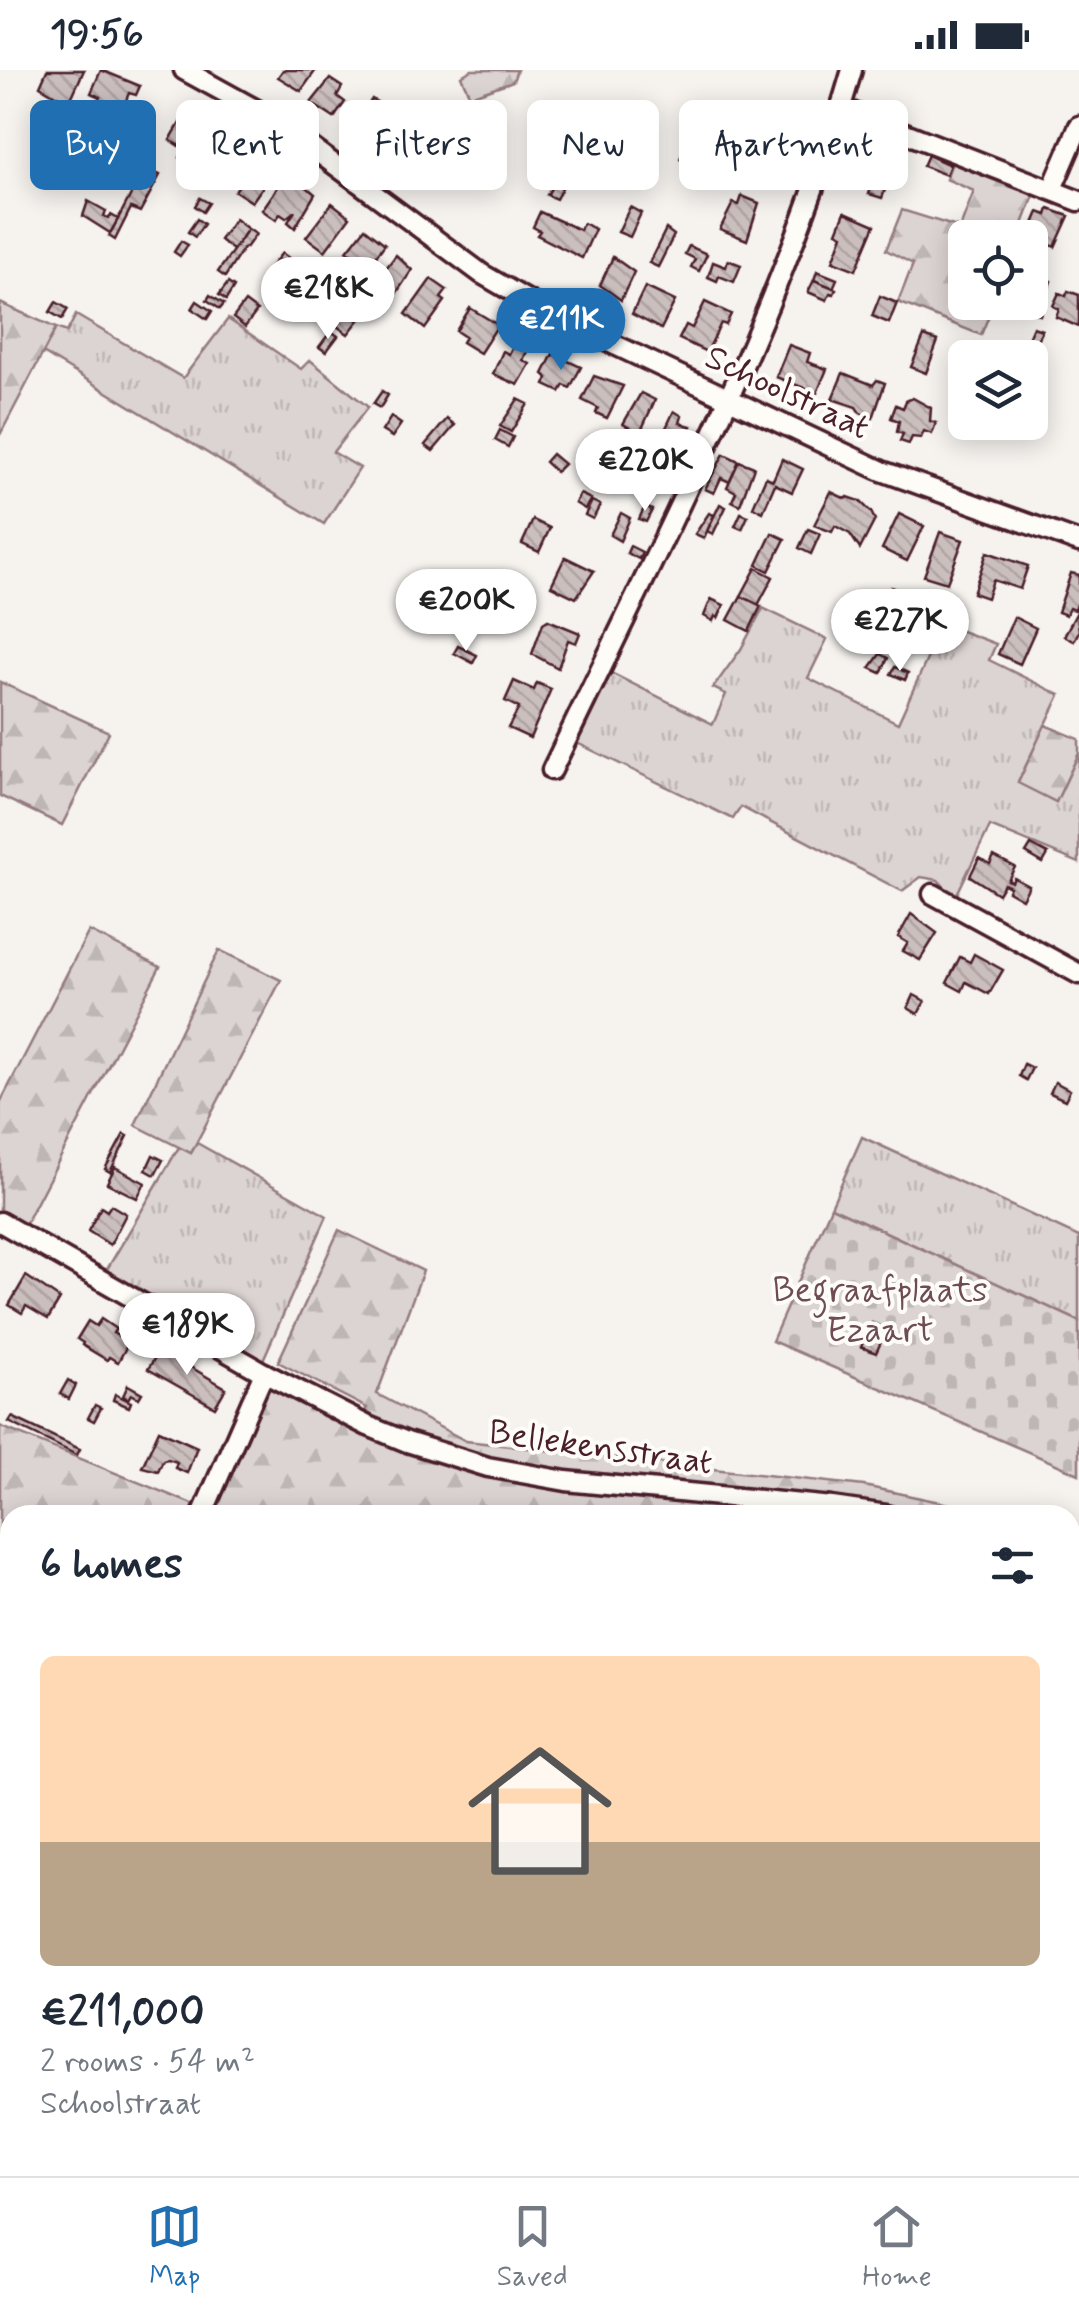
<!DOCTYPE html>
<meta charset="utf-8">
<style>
body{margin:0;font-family:Mynerve,sans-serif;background:#f6f6f7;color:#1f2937;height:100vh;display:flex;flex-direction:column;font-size:38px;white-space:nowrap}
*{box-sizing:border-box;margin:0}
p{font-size:32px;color:#747a83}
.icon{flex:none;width:55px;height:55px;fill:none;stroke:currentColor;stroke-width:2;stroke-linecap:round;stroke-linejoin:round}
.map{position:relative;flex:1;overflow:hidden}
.sheet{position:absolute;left:0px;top:1435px;width:1080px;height:672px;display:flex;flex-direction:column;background:#fff;border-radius:30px 30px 0 0;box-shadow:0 5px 25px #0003}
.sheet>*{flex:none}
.guide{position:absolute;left:30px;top:30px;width:1020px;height:90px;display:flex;gap:20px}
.tools{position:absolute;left:948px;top:150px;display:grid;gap:20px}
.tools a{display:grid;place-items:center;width:100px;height:100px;border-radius:15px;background:#fff;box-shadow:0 5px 25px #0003;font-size:50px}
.price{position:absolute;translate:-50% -85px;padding:0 22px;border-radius:35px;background:#fff;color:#222;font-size:32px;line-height:65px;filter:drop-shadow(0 2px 5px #0008)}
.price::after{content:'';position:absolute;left:50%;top:60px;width:30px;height:22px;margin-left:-15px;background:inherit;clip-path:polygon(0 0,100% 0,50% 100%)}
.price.current{background:#1f6fb2;color:#fff}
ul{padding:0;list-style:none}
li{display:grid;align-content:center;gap:20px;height:530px;padding:0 40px}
li span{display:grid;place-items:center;height:310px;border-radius:15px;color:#555}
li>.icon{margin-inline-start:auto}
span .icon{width:180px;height:180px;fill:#fffc;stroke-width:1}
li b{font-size:42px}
h2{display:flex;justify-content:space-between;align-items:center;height:120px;padding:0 40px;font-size:42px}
.pill{padding:0 35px;border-radius:15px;background:#fff;box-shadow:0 5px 25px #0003;font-size:35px;line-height:90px}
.pill.current{background:#1f6fb2;color:#fff}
.status{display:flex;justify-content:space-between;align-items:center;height:70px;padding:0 50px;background:#fff;direction:ltr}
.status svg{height:28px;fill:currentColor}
.tab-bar{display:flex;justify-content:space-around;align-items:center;height:140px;border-top:2px solid #e0e1e3;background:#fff;font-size:28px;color:#747a83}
.tab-bar a{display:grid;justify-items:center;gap:5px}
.tab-bar .current{color:#1f6fb2}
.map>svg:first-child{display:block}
.grass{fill:url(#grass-tufts);stroke:#937a7e;stroke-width:2.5}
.forest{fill:url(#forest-firs);stroke:#937a7e;stroke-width:2.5}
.cemetery{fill:url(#cemetery-stones);stroke:#937a7e;stroke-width:2.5}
.building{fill:url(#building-back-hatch);stroke:#4a1f2b;stroke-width:2.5}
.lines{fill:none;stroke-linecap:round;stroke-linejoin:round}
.minor-casing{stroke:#4a1f2b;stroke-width:25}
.minor{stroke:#fdfcf7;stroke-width:18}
.labels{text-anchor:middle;stroke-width:8;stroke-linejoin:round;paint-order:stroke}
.street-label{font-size:35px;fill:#4a1f2b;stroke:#fdfcf7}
.park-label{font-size:35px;fill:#6e4c55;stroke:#fdfcf7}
</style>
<div class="status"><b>19:56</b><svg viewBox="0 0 49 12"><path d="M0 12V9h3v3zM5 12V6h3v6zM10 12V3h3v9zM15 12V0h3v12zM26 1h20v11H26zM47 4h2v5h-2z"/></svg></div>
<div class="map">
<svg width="1079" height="2106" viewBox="0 0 1079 2106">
<defs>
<pattern id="grass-tufts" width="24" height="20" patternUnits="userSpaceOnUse" patternTransform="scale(2.5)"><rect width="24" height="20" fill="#dcd4d2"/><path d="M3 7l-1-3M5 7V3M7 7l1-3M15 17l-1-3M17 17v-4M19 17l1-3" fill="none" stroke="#beb6b4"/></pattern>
<pattern id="forest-firs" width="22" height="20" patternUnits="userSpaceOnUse" patternTransform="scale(2.5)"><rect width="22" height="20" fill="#dcd4d2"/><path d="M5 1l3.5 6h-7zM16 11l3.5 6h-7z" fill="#beb6b4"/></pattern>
<pattern id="cemetery-stones" width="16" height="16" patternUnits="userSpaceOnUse" patternTransform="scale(2.5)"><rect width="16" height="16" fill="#dcd4d2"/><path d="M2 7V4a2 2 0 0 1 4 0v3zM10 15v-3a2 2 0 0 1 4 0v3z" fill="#beb6b4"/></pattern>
<pattern id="building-back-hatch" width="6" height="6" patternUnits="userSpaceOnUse" patternTransform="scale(2.5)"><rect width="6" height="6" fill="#cbbfbe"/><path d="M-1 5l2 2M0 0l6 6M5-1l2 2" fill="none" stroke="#b0a4a3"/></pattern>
</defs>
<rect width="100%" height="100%" fill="#f6f3ef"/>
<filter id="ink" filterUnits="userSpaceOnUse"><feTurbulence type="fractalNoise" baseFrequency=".01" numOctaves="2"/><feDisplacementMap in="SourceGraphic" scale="20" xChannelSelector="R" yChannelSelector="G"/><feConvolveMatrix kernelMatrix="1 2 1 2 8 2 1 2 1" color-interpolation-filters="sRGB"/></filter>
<g filter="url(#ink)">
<!-- grass -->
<g class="grass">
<path d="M76,245L183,308L228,249L301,299L310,290L368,337L333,382L360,398L324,454L43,283L56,258L67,262Z"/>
<path d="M763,538L827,569L808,608L898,653L943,554L996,574L989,590L1060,625L1018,712L1056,732L1079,683V793L990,756L955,828L938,810L921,807L902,821L741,737L733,749L573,671L607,601L713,654L726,624L713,618L741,579Z"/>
<path d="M862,1067L1079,1167V1251L831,1137Z"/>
<path d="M197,1073L327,1146L263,1290L106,1201L179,1077L191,1083Z"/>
</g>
<!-- forest -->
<g class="forest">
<path d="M472,0H517L513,11L470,26L461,6Z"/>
<path d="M953,90L1035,123L1018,167L965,168V232L994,233L981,265L898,232L913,194L886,180L902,140L960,158L974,121L946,109Z"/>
<path d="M0,233L56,258L0,365Z"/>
<path d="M0,612L109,662L62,755L0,726Z"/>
<path d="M1045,655L1079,669V683L1056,732L1018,713Z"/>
<path d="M89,861L160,897L25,1155L0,1140V1033Z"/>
<path d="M219,880L281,910L191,1083L135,1055Z"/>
<path d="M339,1160L423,1201L377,1324L466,1371L864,1416L1001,1445H818L788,1441L787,1445H10V1556L0,1553V1356L214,1443L268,1317L353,1360L367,1338L278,1292Z"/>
<path d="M0,1926L10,1930V2098H636L632,2106H0Z"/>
</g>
<!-- cemetery -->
<path class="cemetery" d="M831,1137L1079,1251V1404L772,1271Z"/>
<!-- building -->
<g class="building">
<path d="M47,0H84L69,33L40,16Z"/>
<path d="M101,0L140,16L136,25L129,23L116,54L93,44L100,27L91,23Z"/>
<path d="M283,0H316L301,21L278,7Z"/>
<path d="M330,9L342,17L337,26L345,32L334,48L311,33Z"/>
<path d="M372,29L394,42L382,58L376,54L370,63L364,59L359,67L346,59L362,36L366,38Z"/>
<path d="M187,41L206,56L202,64L208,68L192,95L180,88L185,74L182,72L179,76L170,70Z"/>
<path d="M74,47L84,51L72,86L58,80Z"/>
<path d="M769,48L788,56L779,79L784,90L773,94L768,86L760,83L758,90L749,86L751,79L746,77L754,49L767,54Z"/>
<path d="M221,61L243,73L222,112L192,95L208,68L215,72Z"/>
<path d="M82,67L89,71L83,85L76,82Z"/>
<path d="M868,76L903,88L896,115L888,112L882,128L869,124L871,118L859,113Z"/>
<path d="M684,80L705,89L701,98L680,89Z"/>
<path d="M260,82L278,95L252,132L235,121Z"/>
<path d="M928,85L950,95L946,105L923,96Z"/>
<path d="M145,98L160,105L140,142L131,138L115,170L109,166Z"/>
<path d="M286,105L292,110L295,107L315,124L295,158L288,152L295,141L286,148L280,144L276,150L262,140Z"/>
<path d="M557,108L565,112L556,129L547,125Z"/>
<path d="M742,126L759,133L747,170L720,159L733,133L739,135Z"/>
<path d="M200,128L209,133L203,142L195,136Z"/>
<path d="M88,131L106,141L104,146L108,148L111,145L118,149L110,163L83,146Z"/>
<path d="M332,133L350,147L325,181L306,167Z"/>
<path d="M630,137L641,143L630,167L618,162Z"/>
<path d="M1049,139L1069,146L1055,177L1036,169L1040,160L1033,156L1039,142L1047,145Z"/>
<path d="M540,142L580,160L583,153L595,159L582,188L537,165L540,161L533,157Z"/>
<path d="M845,142L875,155L856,200L833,191L843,165L837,162Z"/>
<path d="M197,149L204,154L195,167L188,162Z"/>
<path d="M235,149L248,159L233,180L220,170Z"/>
<path d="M365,158L385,174L370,194L347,181Z"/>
<path d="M248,159L256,164L246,178L244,177L225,207L218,202Z"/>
<path d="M666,159L674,165L658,197L649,193Z"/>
<path d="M181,171L188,175L180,186L174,182Z"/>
<path d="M689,176L707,184L699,201L691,197L695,189L685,184Z"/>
<path d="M282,183L298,195L285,211L269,199Z"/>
<path d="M396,185L412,200L385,240L373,232L378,225L370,219Z"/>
<path d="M613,187L634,202L621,230L600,215Z"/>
<path d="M728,190L741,195L734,212L719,206L717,211L708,207L713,192L726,197Z"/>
<path d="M817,201L837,209L833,218L814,210Z"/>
<path d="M1030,202L1051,211L1040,245L1016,235L1030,232Z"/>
<path d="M316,209L329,220L308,246L295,236Z"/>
<path d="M431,209L447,220L441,228L445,231L425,259L406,244Z"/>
<path d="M814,210L836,219L834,224L830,223L827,230L808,222Z"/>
<path d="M228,213L234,217L226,230L219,225Z"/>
<path d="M645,217L675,231L661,259L632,244Z"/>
<path d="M1068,221L1079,225V257L1056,247L1059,239L1053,236L1059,223L1066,226Z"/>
<path d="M210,225L224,234L220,239L207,230Z"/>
<path d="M880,226L897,233L889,253L872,246Z"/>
<path d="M197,231L212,241L207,249L192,239Z"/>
<path d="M56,232L68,239L62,249L50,242Z"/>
<path d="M245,232L257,241L245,257L233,248Z"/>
<path d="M705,232L731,244L726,255L721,253L707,282L679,269L686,255L692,258Z"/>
<path d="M349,234L363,245L348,264L334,254Z"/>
<path d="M470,238L498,255L480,283L462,272L465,267L456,261Z"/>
<path d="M1033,257L1042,260L1035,274L1027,271Z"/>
<path d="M331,261L338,266L326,282L319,277Z"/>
<path d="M518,266L531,273L523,290L530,294L518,315L493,304L503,281L509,284Z"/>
<path d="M924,266L938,271L926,303L911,297Z"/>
<path d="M789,275L810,283L807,292L827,299L817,323L776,307Z"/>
<path d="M553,284L581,297L570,318L564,315L560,322L545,315L548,308L543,304Z"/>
<path d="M843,303L873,315L877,310L885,313L873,348L860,343L856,337L832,329Z"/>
<path d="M594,306L623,316L607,348L596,343L598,338L582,330Z"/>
<path d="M382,321L388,325L380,338L373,334Z"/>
<path d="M641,323L655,330L640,363L623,354Z"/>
<path d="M913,328L931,338L930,351L936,353L932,364L924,361L921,368L912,367L909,374L900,371L903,364L897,362L899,351L891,348L896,335L903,338L906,331Z"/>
<path d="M518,329L528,334L511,362L500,356Z"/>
<path d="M674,341L682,346L680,353L691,356L690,358L697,362L687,391L659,381L657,377Z"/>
<path d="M391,347L401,354L392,367L382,361Z"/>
<path d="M447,349L455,355L433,381L425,375Z"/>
<path d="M500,360L513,367L508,377L495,370Z"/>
<path d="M600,381L609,386L600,405L591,400Z"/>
<path d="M552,384L564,394L556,402L545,392Z"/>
<path d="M724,384L739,391L730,412L721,408L714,423L705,419Z"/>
<path d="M782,389L803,399L792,422L775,414L763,442L753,437L766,407L773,410Z"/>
<path d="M739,391L754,397L740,435L732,431L736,422L727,417Z"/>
<path d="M831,422L846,429L848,427L860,431L871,442L875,450L860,479L850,464L835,456L832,462L814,455Z"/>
<path d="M580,424L591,429L585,439L575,433Z"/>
<path d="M592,431L600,435L593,449L585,445Z"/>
<path d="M720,434L726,437L713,464L707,461Z"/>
<path d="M645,436L652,440L646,452L639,449Z"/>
<path d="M621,443L630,448L620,471L610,465Z"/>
<path d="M709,443L714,445L704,468L695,464Z"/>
<path d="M741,443L748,446L742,459L735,456Z"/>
<path d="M899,444L924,456L907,491L882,479Z"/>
<path d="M533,450L550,458L539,482L522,474Z"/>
<path d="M808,459L820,464L811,484L799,478Z"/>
<path d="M940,462L963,470L947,513L924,506Z"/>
<path d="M772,463L785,469L769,501L757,495Z"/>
<path d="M630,476L642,482L639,489L627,483Z"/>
<path d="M987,482L1028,496L1020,519L993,510L987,528L973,523Z"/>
<path d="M565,487L594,501L576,528L551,516Z"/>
<path d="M756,498L773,507L758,535L741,526Z"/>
<path d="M1071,503L1079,505V530L1075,540L1069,538L1066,545L1058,542Z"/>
<path d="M477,505L509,520L504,531L491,526L486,534L468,525Z"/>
<path d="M891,517L901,522L890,541L883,538Z"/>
<path d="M741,526L761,536L749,561L728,550Z"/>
<path d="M711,529L724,535L718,548L715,546L713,551L704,546Z"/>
<path d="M1077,542L1079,561L1074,571L1064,566Z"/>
<path d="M1014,547L1036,558L1020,594L998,584Z"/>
<path d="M548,550L580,563L576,573L568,570L558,598L532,584L543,553Z"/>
<path d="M458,576L477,585L473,593L454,583Z"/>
<path d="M880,584L888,588L881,603L870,598Z"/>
<path d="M895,597L908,603L905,610L891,604Z"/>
<path d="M514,611L534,620L537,613L551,619L530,668L508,658L519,638L505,631Z"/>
<path d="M1031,775L1048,784L1043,793L1026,783Z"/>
<path d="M994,786L1015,797L1008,810L1012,812L1014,808L1029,816L1022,829L1008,821L1010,817L1004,814L998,824L970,806L979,788L990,794Z"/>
<path d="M911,844L937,863L920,890L903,881L908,873L898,867Z"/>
<path d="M974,884L1003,900L989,924L966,912L962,921L947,913L960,887L970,892Z"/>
<path d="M914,925L925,931L918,944L908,938Z"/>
<path d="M1024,994L1032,998L1026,1010L1019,1006Z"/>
<path d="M1055,1012L1070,1020L1065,1030L1050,1023Z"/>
<path d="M124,1064L128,1066L110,1102L105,1099Z"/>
<path d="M153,1085L163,1090L155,1105L146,1100Z"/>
<path d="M115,1097L145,1113L137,1128L107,1113Z"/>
<path d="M111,1135L126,1144L110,1175L88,1161L101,1137L107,1141Z"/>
<path d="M26,1206L60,1229L48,1249L26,1236L22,1243L9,1235Z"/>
<path d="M101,1249L116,1259L113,1263L129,1272L118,1292L109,1287L107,1290L82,1275L83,1273L77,1269L88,1251L96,1256Z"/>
<path d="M872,1253L887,1259L876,1283L861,1277Z"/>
<path d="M160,1279L226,1318L215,1337L148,1299Z"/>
<path d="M68,1310L76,1315L69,1329L60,1324Z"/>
<path d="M128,1315L142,1323L139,1328L131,1324L128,1329L123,1326Z"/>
<path d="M115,1324L131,1332L129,1337L113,1330Z"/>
<path d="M95,1335L101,1338L94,1351L88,1348Z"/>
<path d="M12,1347L80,1379L77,1385L9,1352Z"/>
<path d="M159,1360L197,1377L187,1403L175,1398L177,1392L168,1389L163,1390L158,1401L142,1397Z"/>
<path d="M0,1584L10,1586V1638L0,1635Z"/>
<path d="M6,1883L10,1885V1914L0,1911V1888L4,1890Z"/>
<path d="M1079,1903V1926L1070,1917V1912Z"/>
<path d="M884,2098H888L898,2106H877Z"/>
</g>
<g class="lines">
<defs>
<g id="minor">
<path d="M184,0L273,49L482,204L558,248L882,401L1079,472"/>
<path d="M841,38L1079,131"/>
<path d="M1052,119L1079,56"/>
<path d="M552,700C661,472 781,244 852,0"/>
<path d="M933,824L1079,904"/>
<path d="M0,1152L264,1303L368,1356L407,1372L488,1397L566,1411L832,1437L887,1445"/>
<path d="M202,1445L264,1303"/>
<path d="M1070,1486L1079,1489"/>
<path d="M1070,1835L1079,1828"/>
<path d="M0,1939L10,1943"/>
<path d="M46,2098L51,2106"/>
<path d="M795,2106L801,2098"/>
</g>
</defs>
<!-- minor casing -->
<use href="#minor" class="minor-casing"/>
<!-- minor -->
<use href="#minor" class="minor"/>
</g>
</g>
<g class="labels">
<!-- street labels -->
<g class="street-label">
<text transform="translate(788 321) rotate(25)" y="12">Schoolstraat</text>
<text transform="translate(601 1376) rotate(8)" y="12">Bellekensstraat</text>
</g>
<!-- park labels -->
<g class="park-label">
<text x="880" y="1231">Begraafplaats<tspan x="880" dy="40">Ezaart</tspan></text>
</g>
</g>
</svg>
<div class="tools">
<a><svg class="icon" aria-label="locate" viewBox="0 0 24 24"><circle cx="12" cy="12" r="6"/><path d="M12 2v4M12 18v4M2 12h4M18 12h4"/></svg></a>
<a><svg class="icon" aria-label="layers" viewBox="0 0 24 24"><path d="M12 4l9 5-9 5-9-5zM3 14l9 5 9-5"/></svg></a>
</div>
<b class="price" style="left:328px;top:272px">€218K</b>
<b class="price current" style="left:561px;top:303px">€211K</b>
<b class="price" style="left:645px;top:444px">€220K</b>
<b class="price" style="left:466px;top:584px">€200K</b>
<b class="price" style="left:900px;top:604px">€227K</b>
<b class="price" style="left:187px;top:1308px">€189K</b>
<div class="guide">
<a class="pill current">Buy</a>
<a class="pill">Rent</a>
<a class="pill">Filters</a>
<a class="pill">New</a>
<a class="pill">Apartment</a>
</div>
<section class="sheet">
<h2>6 homes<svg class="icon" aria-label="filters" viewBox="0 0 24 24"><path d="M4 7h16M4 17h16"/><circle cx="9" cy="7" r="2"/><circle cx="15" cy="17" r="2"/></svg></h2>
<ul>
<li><span style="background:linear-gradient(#ffd9b3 60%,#b9a48a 0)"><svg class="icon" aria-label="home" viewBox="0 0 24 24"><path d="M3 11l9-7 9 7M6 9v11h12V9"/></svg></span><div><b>€211,000</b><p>2 rooms · 54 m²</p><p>Schoolstraat</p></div></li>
</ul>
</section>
</div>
<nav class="tab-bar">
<a class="current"><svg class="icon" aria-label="map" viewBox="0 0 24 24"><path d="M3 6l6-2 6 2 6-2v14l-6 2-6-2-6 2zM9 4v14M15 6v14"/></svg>Map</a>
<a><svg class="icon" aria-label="saved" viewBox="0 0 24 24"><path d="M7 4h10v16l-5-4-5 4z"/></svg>Saved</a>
<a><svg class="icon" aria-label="home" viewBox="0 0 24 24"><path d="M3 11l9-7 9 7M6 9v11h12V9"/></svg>Home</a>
</nav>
